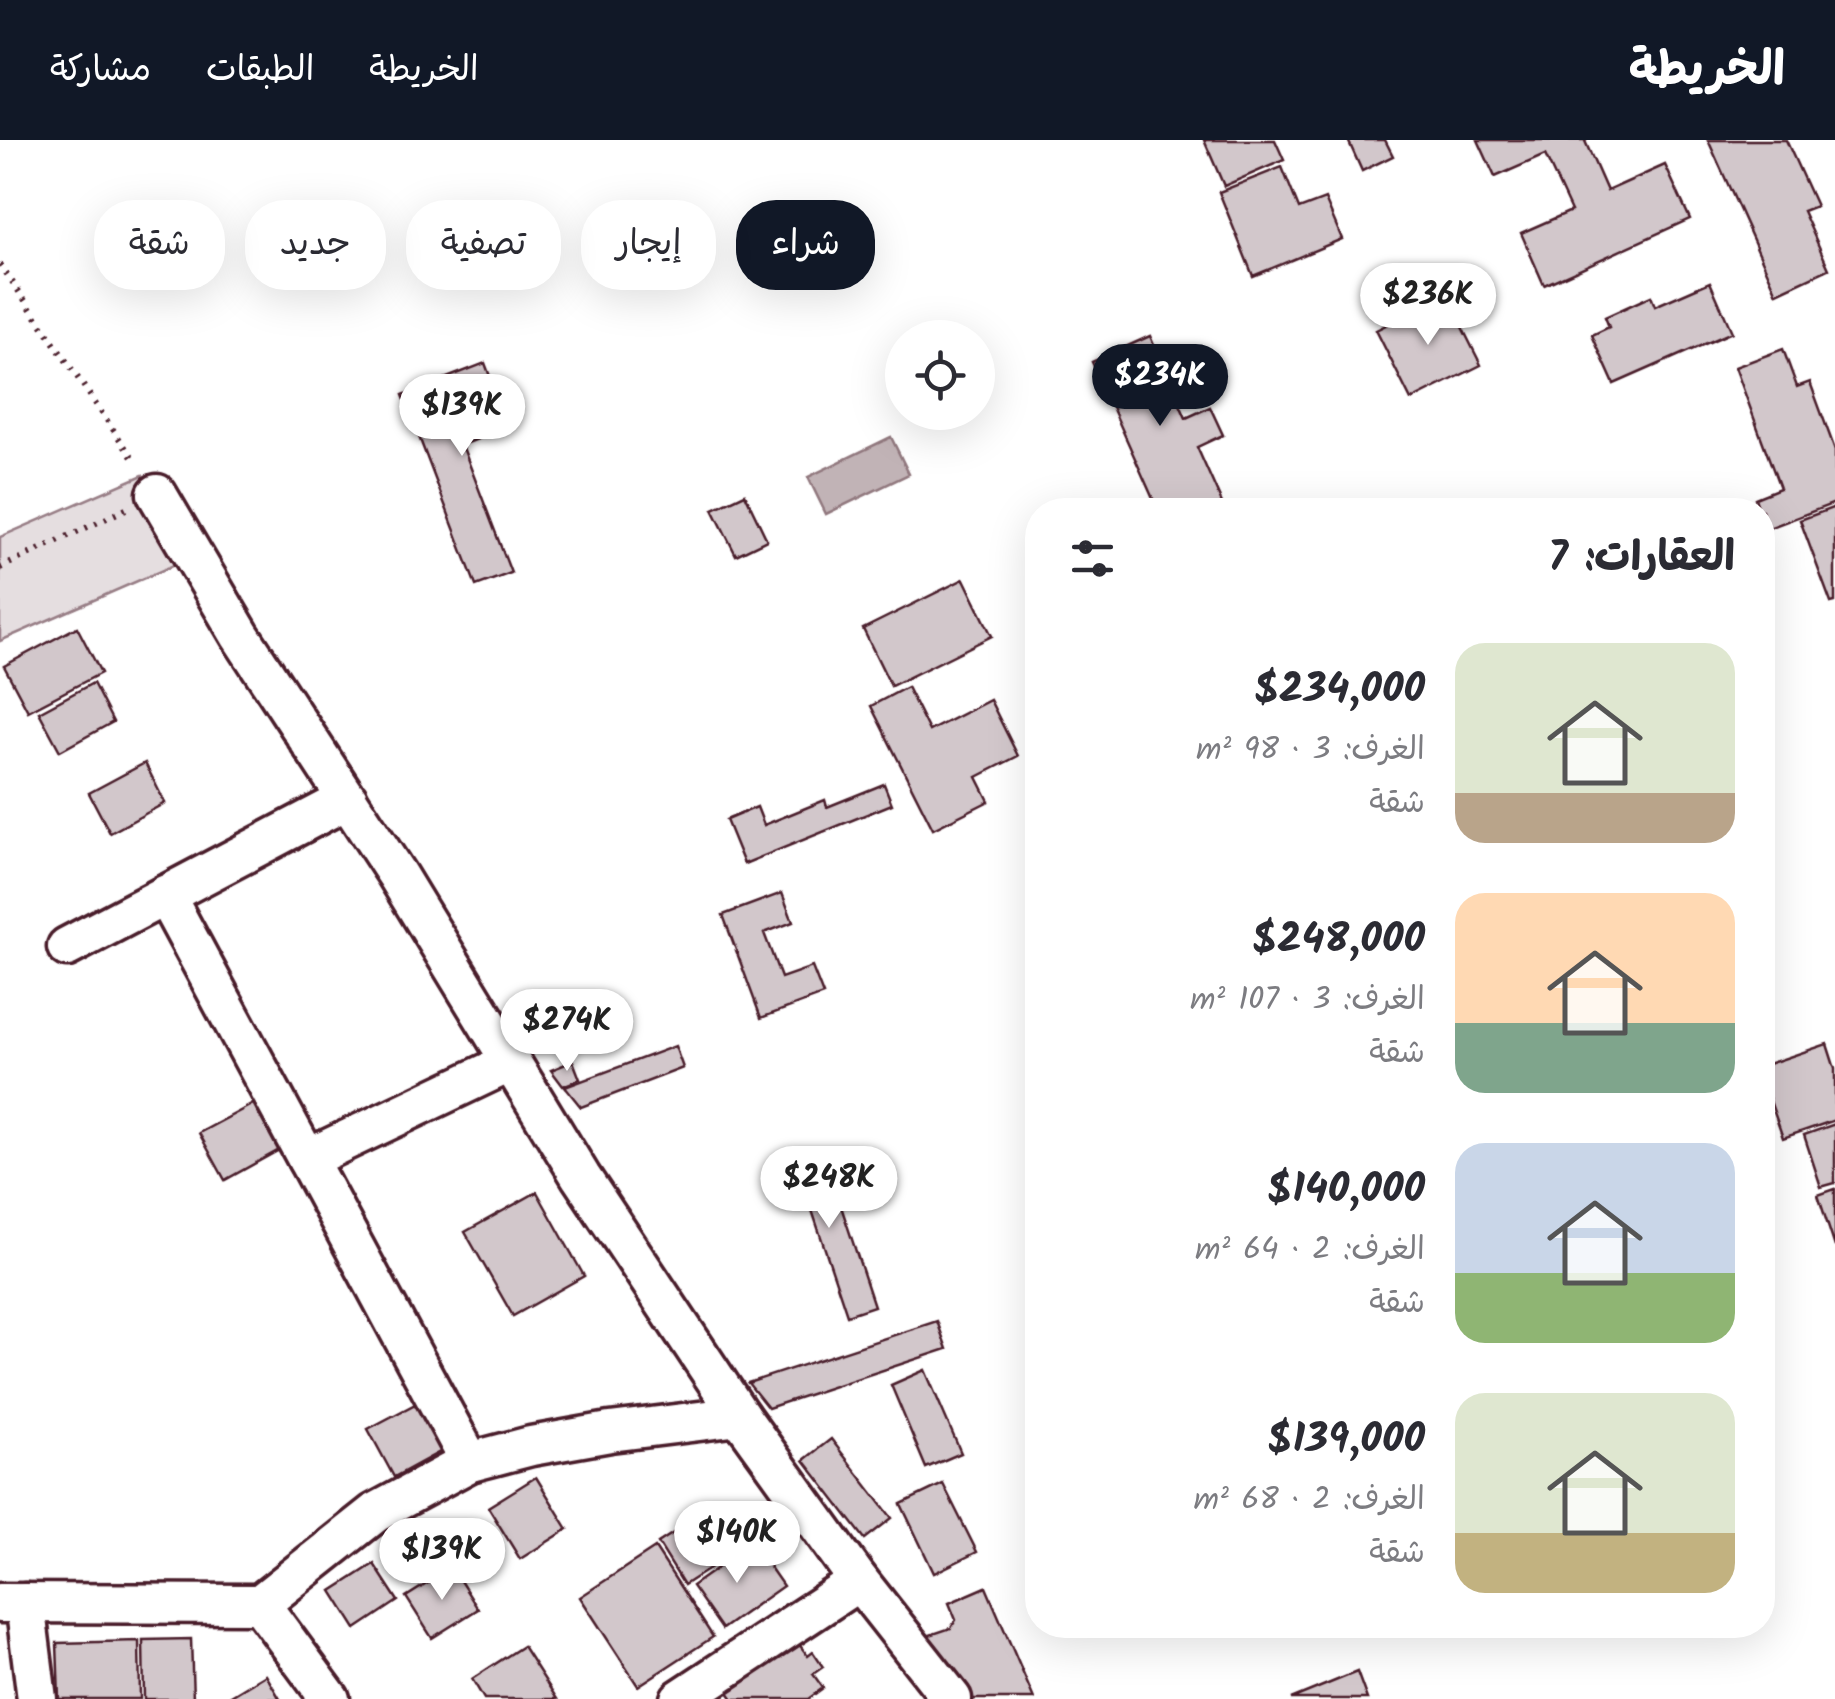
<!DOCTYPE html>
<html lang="ar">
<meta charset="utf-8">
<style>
body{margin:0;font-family:Kalam,"Playpen Sans Arabic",sans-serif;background:#f2f2f3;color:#2b2b33;direction:rtl;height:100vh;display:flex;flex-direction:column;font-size:38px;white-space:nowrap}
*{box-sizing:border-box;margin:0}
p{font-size:32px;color:#7c7c81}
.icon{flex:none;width:55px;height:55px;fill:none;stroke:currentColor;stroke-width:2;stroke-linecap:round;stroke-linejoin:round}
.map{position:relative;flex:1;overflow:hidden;direction:ltr}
.details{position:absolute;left:1025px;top:358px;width:750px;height:1140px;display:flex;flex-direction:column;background:#fff;border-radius:40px;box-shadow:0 10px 40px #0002;direction:rtl}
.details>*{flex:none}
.guide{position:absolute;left:30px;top:60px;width:845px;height:90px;direction:rtl;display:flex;gap:20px}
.controls{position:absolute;left:885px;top:180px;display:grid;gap:20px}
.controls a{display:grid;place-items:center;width:110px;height:110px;border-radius:50%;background:#fff;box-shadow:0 10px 40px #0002;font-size:50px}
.price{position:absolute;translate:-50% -85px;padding:0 22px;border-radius:35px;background:#fff;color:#222;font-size:32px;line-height:65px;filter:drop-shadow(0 2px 5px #0008)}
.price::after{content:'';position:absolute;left:50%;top:60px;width:30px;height:22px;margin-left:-15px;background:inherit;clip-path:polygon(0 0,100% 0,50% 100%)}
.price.current{background:#111827;color:#fff}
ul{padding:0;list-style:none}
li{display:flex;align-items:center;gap:30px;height:250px;padding:0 40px}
li span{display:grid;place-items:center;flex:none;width:280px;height:200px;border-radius:30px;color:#555}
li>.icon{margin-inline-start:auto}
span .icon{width:120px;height:120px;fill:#fffc;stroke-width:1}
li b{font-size:42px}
h2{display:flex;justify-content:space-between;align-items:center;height:120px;padding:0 40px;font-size:42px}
.chip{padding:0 35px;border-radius:40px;background:#fff;box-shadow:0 10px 40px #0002;font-size:35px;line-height:90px}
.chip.current{background:#111827;color:#fff}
header{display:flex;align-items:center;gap:60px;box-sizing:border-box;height:140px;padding:0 50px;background:#111827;color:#fff}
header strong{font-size:48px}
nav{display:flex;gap:55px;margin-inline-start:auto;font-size:35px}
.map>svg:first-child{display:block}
.green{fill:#e5dee0;stroke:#987e86;stroke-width:2.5}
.water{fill:#c1b3b6;stroke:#91787e;stroke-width:2.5}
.building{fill:#d2c7cb;stroke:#4a1f2b;stroke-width:2.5}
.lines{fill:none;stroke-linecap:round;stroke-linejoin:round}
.minor-casing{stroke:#4a1f2b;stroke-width:45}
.path{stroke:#4a1f2b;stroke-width:6;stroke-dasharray:2.5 8;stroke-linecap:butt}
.minor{stroke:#fff;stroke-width:38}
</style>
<header>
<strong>الخريطة</strong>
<nav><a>الخريطة</a><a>الطبقات</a><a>مشاركة</a></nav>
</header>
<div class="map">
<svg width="1835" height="1559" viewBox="0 0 1835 1559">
<rect width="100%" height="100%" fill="#fff"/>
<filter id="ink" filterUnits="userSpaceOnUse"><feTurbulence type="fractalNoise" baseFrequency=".01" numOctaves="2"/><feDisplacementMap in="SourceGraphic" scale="20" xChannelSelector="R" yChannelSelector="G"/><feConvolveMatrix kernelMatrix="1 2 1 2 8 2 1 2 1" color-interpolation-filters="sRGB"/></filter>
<g filter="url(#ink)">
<!-- green -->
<path class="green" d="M143,335L181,422L0,501V397Z"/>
<!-- water -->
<path class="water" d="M891,297L909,334L826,374L808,337Z"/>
<!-- building -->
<g class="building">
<path d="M1204,0H1275L1284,20L1224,46Z"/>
<path d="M1348,0H1385L1393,16L1362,31Z"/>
<path d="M1478,0H1587L1585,1L1607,51L1665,25L1690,79L1544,145L1521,93L1571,71L1545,15L1495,37Z"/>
<path d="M1708,0H1786L1816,66L1803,71L1829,129L1777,153Z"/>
<path d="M1282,27L1299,69L1325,59L1342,99L1253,136L1219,52Z"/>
<path d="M1710,142L1732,192L1614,244L1592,195L1609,187L1605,177L1651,156L1655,166Z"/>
<path d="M1446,155L1481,225L1411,260L1376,190Z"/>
<path d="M1150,196L1186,278L1210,267L1223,295L1197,307L1225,370H1158L1092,222Z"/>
<path d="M1783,209L1797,247L1810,242L1835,310V363L1766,389L1762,370H1759L1755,358L1780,348L1735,227Z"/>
<path d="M485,223L509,287L462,305L511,433L476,446L403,255Z"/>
<path d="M745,354L767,400L736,415L713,369Z"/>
<path d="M1835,367V462L1831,463L1800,380Z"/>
<path d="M964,439L992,496L891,546L863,489Z"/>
<path d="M77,487L101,533L28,571L4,526Z"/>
<path d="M93,543L113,582L60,611L39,572Z"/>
<path d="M907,547L929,591L990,560L1018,616L977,637L989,661L933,689L871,566Z"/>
<path d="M145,623L165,663L110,693L89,653Z"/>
<path d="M884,644L892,664L744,724L726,680L757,667L764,685L825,660L827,667Z"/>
<path d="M782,753L793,782L764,793L781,838L812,827L823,855L761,878L723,775Z"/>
<path d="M1827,904L1835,929V980L1783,998L1762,938V926Z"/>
<path d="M675,906L683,928L581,967L565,947Z"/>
<path d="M573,921L580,939L563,946L551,930Z"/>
<path d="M257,962L281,1009L225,1040L199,993Z"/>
<path d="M1835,984V1043L1821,1047L1804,995Z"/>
<path d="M819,1020L827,1044L833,1042L874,1166L847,1175L809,1061L787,1068L776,1035Z"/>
<path d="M1835,1049V1107L1818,1055Z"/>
<path d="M537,1052L584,1136L513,1176L465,1092Z"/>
<path d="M937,1181L947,1209L768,1268L748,1243Z"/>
<path d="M925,1230L961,1313L926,1328L891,1245Z"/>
<path d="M421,1261L447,1308L394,1337L368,1289Z"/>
<path d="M831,1299L892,1378L865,1399L804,1320Z"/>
<path d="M536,1337L568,1389L520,1419L488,1367Z"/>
<path d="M943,1344L977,1412L934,1433L901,1364Z"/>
<path d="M723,1361L750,1402L684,1445L658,1403Z"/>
<path d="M753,1403L783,1446L722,1489L692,1446Z"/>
<path d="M655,1408L713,1497L638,1546L580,1457Z"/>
<path d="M374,1424L398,1461L356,1489L332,1451Z"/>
<path d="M452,1428L478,1469L432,1498L406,1457Z"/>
<path d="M986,1447L1034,1559H966L909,1502L951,1488L956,1480L949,1463Z"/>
<path d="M191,1499L193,1559H144L143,1500Z"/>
<path d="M139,1501L140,1559H59L57,1503Z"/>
<path d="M798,1503L808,1516L813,1512L823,1527L813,1534L823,1548L808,1559H733L728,1552Z"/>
<path d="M523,1506L557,1559H484L472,1539Z"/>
<path d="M1357,1532L1367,1559H1291Z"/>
<path d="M266,1535L280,1559H226Z"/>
</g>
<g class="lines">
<defs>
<g id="minor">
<path d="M157,354L240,495L397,735L581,1037L740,1276L859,1441L952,1559"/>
<path d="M165,755L470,1322"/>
<path d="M67,807L348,659"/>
<path d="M307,1019L511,922"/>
<path d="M0,1463L260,1464L375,1373L470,1322L531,1306L610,1292L740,1276"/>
<path d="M25,1463L37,1559"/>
<path d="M260,1464L330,1559"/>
<path d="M680,1559L859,1441"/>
</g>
</defs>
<!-- minor casing -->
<use href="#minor" class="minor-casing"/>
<!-- path -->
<g class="path">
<path d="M0,124L136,323"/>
<path d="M0,428L126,369"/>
</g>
<!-- minor -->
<use href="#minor" class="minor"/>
</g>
</g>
</svg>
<div class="controls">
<a><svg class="icon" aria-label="locate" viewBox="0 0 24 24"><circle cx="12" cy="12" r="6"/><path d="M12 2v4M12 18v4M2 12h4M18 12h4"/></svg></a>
</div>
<b class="price" style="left:1428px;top:208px">$236K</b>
<b class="price current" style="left:1160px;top:289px">$234K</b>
<b class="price" style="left:462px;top:319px">$139K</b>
<b class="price" style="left:567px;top:934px">$274K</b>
<b class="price" style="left:829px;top:1091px">$248K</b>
<b class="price" style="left:737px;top:1446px">$140K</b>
<b class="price" style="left:442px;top:1463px">$139K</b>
<div class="guide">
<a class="chip current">شراء</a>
<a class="chip">إيجار</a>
<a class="chip">تصفية</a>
<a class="chip">جديد</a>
<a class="chip">شقة</a>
</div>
<section class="details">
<h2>العقارات: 7<svg class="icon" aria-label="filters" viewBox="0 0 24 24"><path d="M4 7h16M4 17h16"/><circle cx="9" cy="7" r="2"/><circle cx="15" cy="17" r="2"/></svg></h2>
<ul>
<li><span style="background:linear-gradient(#dfe7d0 75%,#b9a48a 0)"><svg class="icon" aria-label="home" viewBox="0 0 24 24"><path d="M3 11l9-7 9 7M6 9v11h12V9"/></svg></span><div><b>$234,000</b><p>الغرف: 3 · 98 m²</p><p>شقة</p></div></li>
<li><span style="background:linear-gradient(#ffd9b3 65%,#7fa58c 0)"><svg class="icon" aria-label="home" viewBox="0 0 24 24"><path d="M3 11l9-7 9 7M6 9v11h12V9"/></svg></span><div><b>$248,000</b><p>الغرف: 3 · 107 m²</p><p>شقة</p></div></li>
<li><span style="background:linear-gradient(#c9d6e8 65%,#8fb573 0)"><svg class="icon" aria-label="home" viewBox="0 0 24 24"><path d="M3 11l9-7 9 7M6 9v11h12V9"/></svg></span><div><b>$140,000</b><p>الغرف: 2 · 64 m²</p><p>شقة</p></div></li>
<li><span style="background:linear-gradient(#dfe7d0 70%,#c2b280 0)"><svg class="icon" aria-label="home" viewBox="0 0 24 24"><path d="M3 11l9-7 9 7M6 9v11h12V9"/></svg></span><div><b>$139,000</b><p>الغرف: 2 · 68 m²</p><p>شقة</p></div></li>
</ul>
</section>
</div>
